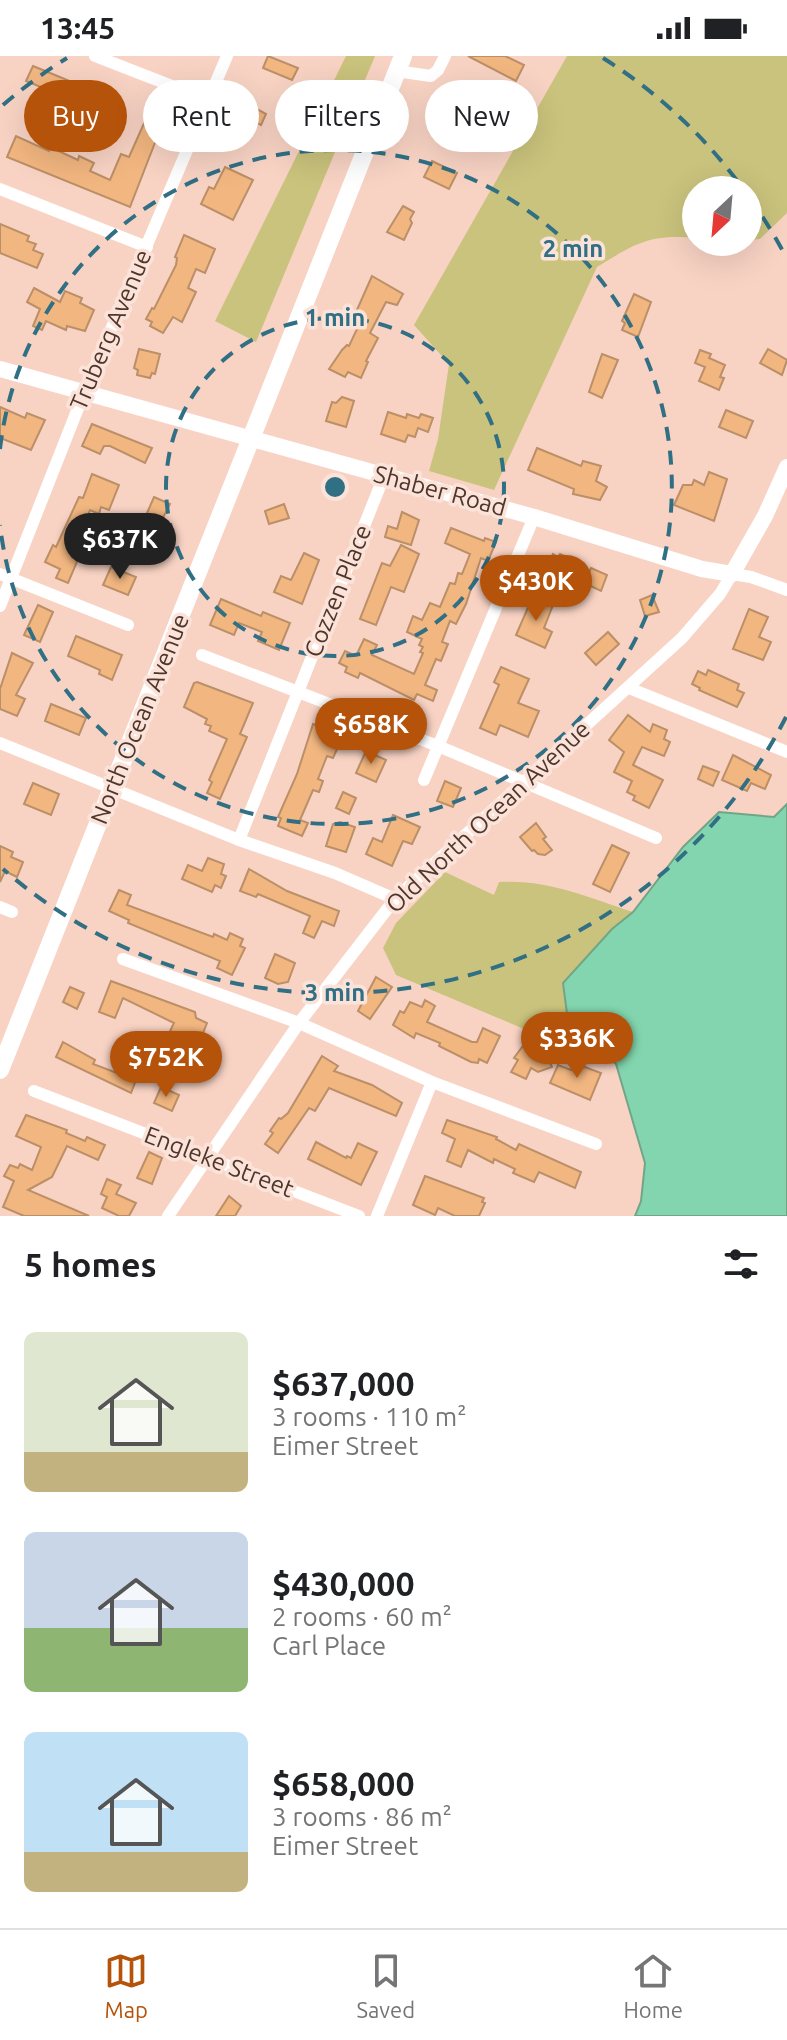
<!DOCTYPE html>
<meta charset="utf-8">
<style>
body{margin:0;font-family:Ubuntu,sans-serif;background:#f2f2f2;color:#202124;height:100vh;display:flex;flex-direction:column;font-size:30px;white-space:nowrap}
*{box-sizing:border-box;margin:0}
p{font-size:26px;color:#757577}
.icon{flex:none;width:44px;height:44px;fill:none;stroke:currentColor;stroke-width:2;stroke-linecap:round;stroke-linejoin:round}
.map{position:relative;height:1160px;overflow:hidden}
.sheet{display:flex;flex-direction:column;background:#fff;flex:1}
.sheet>*{flex:none}
.banner{position:absolute;left:24px;top:24px;width:740px;height:72px;display:flex;gap:16px}
.needle{width:52px;rotate:206deg}
.controls{position:absolute;left:682px;top:120px;display:grid;gap:16px}
.controls a{display:grid;place-items:center;width:80px;height:80px;border-radius:50%;background:#fff;box-shadow:0 8px 32px #0002;font-size:40px}
.price{position:absolute;translate:-50% -68px;padding:0 18px;border-radius:28px;background:#b45309;color:#fff;font-size:26px;line-height:52px;filter:drop-shadow(0 2px 4px #0008)}
.price::after{content:'';position:absolute;left:50%;top:48px;width:24px;height:18px;margin-left:-12px;background:inherit;clip-path:polygon(0 0,100% 0,50% 100%)}
.price.current{background:#222;color:#fff}
ul{padding:0;list-style:none}
li{display:flex;align-items:center;gap:24px;height:200px;padding:0 24px}
li span{display:grid;place-items:center;flex:none;width:224px;height:160px;border-radius:12px;color:#555}
li>.icon{margin-inline-start:auto}
span .icon{width:96px;height:96px;fill:#fffc;stroke-width:1}
li b{font-size:34px}
h2{display:flex;justify-content:space-between;align-items:center;height:96px;padding:0 24px;font-size:34px}
.chip{padding:0 28px;border-radius:36px;background:#fff;box-shadow:0 8px 32px #0002;font-size:28px;line-height:72px}
.chip.current{background:#b45309;color:#fff}
.status{display:flex;justify-content:space-between;align-items:center;height:56px;padding:0 40px;background:#fff;direction:ltr}
.status svg{height:22px;fill:currentColor}
.tab-bar{display:flex;justify-content:space-around;align-items:center;height:112px;border-top:2px solid #e0e0e0;background:#fff;font-size:22px;color:#757577}
.tab-bar a{display:grid;justify-items:center;gap:4px}
.tab-bar .current{color:#b45309}
.map>svg:first-child{display:block}
.green{fill:#cac37d}
.water{fill:#82d5ae;stroke:#72a587;stroke-width:2}
.building{fill:#f2b680;stroke:#bb8f67;stroke-width:2}
.lines{fill:none;stroke-linecap:round;stroke-linejoin:round}
.minor{stroke:#fff;stroke-width:12}
.tertiary{stroke:#fff;stroke-width:16}
.secondary{stroke:#fff;stroke-width:18}
.ring{fill:none;stroke:#306f84;stroke-width:4;stroke-dasharray:14 10}
.labels{text-anchor:middle;stroke-width:7;stroke-linejoin:round;paint-order:stroke}
.street-label{font-size:24px;fill:#4e362d;stroke:#fce3d9}
.centre{fill:#306f84;stroke:#fce3d9;stroke-width:4}
.ring-label{font-size:24px;text-anchor:middle;font-weight:bold;fill:#306f84;stroke:#fce3d9;stroke-width:7;stroke-linejoin:round;paint-order:stroke}
</style>
<div class="status"><b>13:45</b><svg viewBox="0 0 49 12"><path d="M0 12V9h3v3zM5 12V6h3v6zM10 12V3h3v9zM15 12V0h3v12zM26 1h20v11H26zM47 4h2v5h-2z"/></svg></div>
<div class="map">
<svg width="787" height="1160" viewBox="0 0 787 1160">
<rect width="100%" height="100%" fill="#f8d3c4"/>
<!-- green -->
<g class="green">
<path d="M346,0H375L256,286L215,265Z"/>
<path d="M567,0H787V157L760,183L748,184V134H696V182C650,178 636,187 597,211L494,434L429,415L438,383L449,308L414,269Z"/>
<path d="M445,816L494,839L499,826C547,823 588,841 633,856L612,873L563,927L569,973L562,989L396,919L383,892L396,867Z"/>
</g>
<!-- water -->
<path class="water" d="M787,748V1160H635L641,1145L645,1107L616,1008L595,988L569,973L563,927L612,873L633,856L683,791L719,756L774,761Z"/>
<!-- building -->
<g class="building">
<path d="M268,0L298,12L292,24L263,12Z"/>
<path d="M468,0H505L524,9L516,25Z"/>
<path d="M33,10L94,35L87,50L26,25Z"/>
<path d="M460,33L478,43L468,63L449,54Z"/>
<path d="M246,47L266,58L261,69L254,65L244,86L232,80Z"/>
<path d="M149,56L163,62L160,67L167,71L162,80L158,79L130,151L7,101L16,80L49,95L50,91L78,104L79,100L94,107L90,115L110,124L121,98L129,101Z"/>
<path d="M432,105L457,117L449,133L424,121Z"/>
<path d="M225,111L253,124L233,164L201,148L209,131L214,133Z"/>
<path d="M403,150L414,156L410,163L412,167L404,184L387,176Z"/>
<path d="M0,168L29,180L27,185L36,188L33,194L43,198L37,212L0,197Z"/>
<path d="M184,179L215,193L205,217L196,213L188,232L196,236L182,266L173,261L163,277L150,270L152,266L146,263L152,252L154,253L176,209L177,202L175,201Z"/>
<path d="M372,220L403,238L397,249L386,246L370,277L378,282L366,305L368,306L361,322L348,316L345,321L329,313L342,294L347,289L349,290L358,271L352,265Z"/>
<path d="M34,232L60,246L65,235L82,242L80,247L94,254L85,275L67,270L66,274L46,265L42,274L33,270L40,253L27,246Z"/>
<path d="M634,238L651,246L638,281L622,274L625,267L622,265Z"/>
<path d="M139,293L160,298L155,318L152,317L150,322L137,319L138,314L134,312Z"/>
<path d="M768,293L787,304L782,319L760,307Z"/>
<path d="M700,294L711,298L709,302L725,309L720,321L724,322L719,334L699,325L705,311L695,307Z"/>
<path d="M602,298L618,304L602,342L589,336Z"/>
<path d="M342,341L354,345L346,371L326,365L332,346L336,347Z"/>
<path d="M0,351L25,362L27,357L45,364L31,394L0,382Z"/>
<path d="M726,354L753,365L746,382L719,371Z"/>
<path d="M388,356L406,362L407,358L419,362L421,358L433,362L428,376L418,372L415,381L408,379L405,386L381,378Z"/>
<path d="M92,368L152,392L145,407L110,390H104L100,398L82,390Z"/>
<path d="M537,392L581,410L583,405L601,410L596,425L607,431L600,444L573,438L574,433L528,414Z"/>
<path d="M709,416L727,423L714,465L674,449L683,429H692L694,424L704,429Z"/>
<path d="M92,418L119,429L109,454L101,451L99,458L90,454L82,474L87,482L68,527L56,522L60,513L45,506L53,489L56,491L79,441L83,442Z"/>
<path d="M154,441L170,448L155,477L141,471Z"/>
<path d="M284,448L289,462L269,468L265,455Z"/>
<path d="M402,456L419,464L411,489L385,481L388,470L397,473Z"/>
<path d="M451,472L484,485L485,482L496,486L488,505L481,502L466,548L456,568L450,565L442,586L448,588L441,605L436,603L425,629L437,634L433,645L417,638L414,644L360,617L358,622L345,616L347,611L339,607L345,595L356,600L364,583L377,589L372,599L414,618L423,597L420,596L423,591L419,589L422,583L407,576L413,560L422,564L430,547L440,551L450,527L455,528L458,517L462,518L470,498L445,487Z"/>
<path d="M401,489L419,498L404,536L391,531L376,569L360,563L382,507L390,510Z"/>
<path d="M304,497L319,504L302,548L274,536L281,520L291,524Z"/>
<path d="M553,498L558,501L560,498L571,503L556,529L534,518L539,507L547,511Z"/>
<path d="M111,511L136,521L128,539L103,529Z"/>
<path d="M591,512L607,519L601,535L584,527Z"/>
<path d="M652,539L659,556L645,560L640,544Z"/>
<path d="M533,540L553,549L544,572L552,576L545,592L516,579Z"/>
<path d="M221,543L261,560L263,556L290,567L279,594L258,585L262,576L239,567L234,579L210,569Z"/>
<path d="M38,549L53,556L40,586L24,579Z"/>
<path d="M749,553L768,561L759,581L771,586L763,604L733,593Z"/>
<path d="M608,576L619,588L596,609L585,597Z"/>
<path d="M76,580L122,599L112,624L99,618L100,614L68,600Z"/>
<path d="M12,597L33,607L16,639L25,643L17,660L0,653V633Z"/>
<path d="M501,611L529,623L518,647L539,655L528,681L500,669L496,679L480,672L499,629L494,626Z"/>
<path d="M708,614L739,628L737,634L744,637L737,651L699,634L700,632L692,628L698,615L706,619Z"/>
<path d="M197,626L253,647L240,678L247,681L220,743L207,737L212,726L209,724L227,683L209,675L211,670L205,668L207,663L184,651L194,627Z"/>
<path d="M51,648L86,662L79,679L45,665Z"/>
<path d="M628,659L650,676L653,668L667,674L664,683L670,686L664,700L642,691L633,709L663,724L649,752L633,744L635,740L627,736L632,725L614,716L624,696L609,684Z"/>
<path d="M313,668L343,680L333,702L327,700L318,723L323,725L319,736L313,734L300,764L308,767L302,780L278,770L281,762L278,761L297,718Z"/>
<path d="M366,695L386,704L376,726L356,717Z"/>
<path d="M733,699L771,719L765,733L751,727L747,735L722,724Z"/>
<path d="M703,710L719,716L713,730L698,723Z"/>
<path d="M445,725L461,732L453,751L437,745Z"/>
<path d="M33,727L59,738L51,759L24,748Z"/>
<path d="M343,736L356,742L349,758L336,752Z"/>
<path d="M393,759L420,771L412,788L403,785L392,810L366,798L373,782L382,786Z"/>
<path d="M340,766L355,771L346,796L326,790L333,768Z"/>
<path d="M536,767L546,781L543,783L552,794L545,799L538,798L534,794L532,795L520,781Z"/>
<path d="M612,789L629,797L610,836L593,828Z"/>
<path d="M0,790L13,796L11,801L23,806L17,821L5,815L0,826Z"/>
<path d="M208,802L224,808L221,818L226,820L221,832L215,829L212,836L182,823L188,809L202,815Z"/>
<path d="M249,813L287,835L339,855L334,870L322,865L314,882L303,877L310,860L258,838L256,841L240,835Z"/>
<path d="M119,834L131,839L127,849L213,881L214,878L227,884L230,877L243,883L240,890L245,892L232,919L217,912L220,905L128,867L129,864L109,855Z"/>
<path d="M275,898L295,907L288,926L278,928L265,922Z"/>
<path d="M376,921L392,931L370,963L358,955Z"/>
<path d="M111,925L195,956L196,962L207,967L199,987L170,975L174,967L123,942L115,962L99,956Z"/>
<path d="M70,931L84,937L77,953L63,946Z"/>
<path d="M425,944L435,950L427,966L472,986H477L483,972L500,980L487,1007L479,1003L478,1007L471,1006L439,990L440,987L416,977L414,982L393,969L400,955L404,957L410,946L422,951Z"/>
<path d="M63,986L95,1004L93,1008L117,1017L118,1015L130,1019L129,1021L136,1024L131,1037L56,1001Z"/>
<path d="M525,987L546,998L552,1011L538,1016L531,1012L526,1023L511,1016L518,1004L514,1002Z"/>
<path d="M322,1000L338,1010L334,1015L372,1029L402,1047L396,1060L329,1032L315,1055L309,1052L278,1097L265,1088L273,1077L270,1075L279,1062L281,1063L288,1057Z"/>
<path d="M574,1007L601,1017L590,1044L550,1027L558,1009L571,1014Z"/>
<path d="M161,1031L179,1039L172,1055L154,1047Z"/>
<path d="M26,1059L67,1074L66,1077L85,1085L87,1081L105,1089L98,1104L67,1090L52,1121L28,1134L89,1160H24L3,1151L14,1125L4,1120L10,1109L18,1112L20,1108L32,1114L41,1091L16,1080Z"/>
<path d="M447,1064L497,1081L496,1083L516,1094L519,1088L581,1116L575,1132L539,1116L534,1126L513,1117L515,1113L494,1103L493,1107L468,1094L461,1111L447,1105L455,1083L442,1077Z"/>
<path d="M316,1086L346,1102L347,1100L351,1102L358,1087L377,1096L361,1129L308,1103Z"/>
<path d="M149,1096L162,1102L152,1128L137,1122Z"/>
<path d="M425,1120L484,1142L482,1146L485,1147L479,1160H455L438,1152L435,1159L413,1149Z"/>
<path d="M107,1123L121,1129L116,1138L136,1147L129,1160H119L102,1152L107,1141L101,1138Z"/>
<path d="M229,1140L241,1150L235,1160H216Z"/>
</g>
<g class="lines">
<!-- minor -->
<g class="minor">
<path d="M95,0L208,44"/>
<path d="M396,15L431,20L438,14L445,0"/>
<path d="M0,133L147,191"/>
<path d="M0,518L128,569"/>
<path d="M0,550L84,337L227,0"/>
<path d="M202,599L438,690L656,782"/>
<path d="M629,632L787,696"/>
<path d="M0,687L239,784L335,817L395,843"/>
<path d="M424,724L534,461"/>
<path d="M239,784L384,420"/>
<path d="M0,851L12,856"/>
<path d="M123,903L299,967L432,1026L596,1088"/>
<path d="M34,1035L359,1160"/>
<path d="M168,1160L299,967L395,843L682,582L720,538L732,518L751,521L787,534"/>
<path d="M377,1160L432,1026"/>
</g>
<!-- tertiary -->
<path class="tertiary" d="M0,313L534,461L702,513L732,518L765,460L787,411"/>
<!-- secondary -->
<path class="secondary" d="M0,1014L403,0"/>
</g>
<!-- distance rings -->
<g class="ring">
<circle cx="335" cy="431" r="169"/>
<path d="M0 393A337 337 0 1 1 0 469"/>
<path d="M786 661A506 506 0 0 1 3 813M3 49A506 506 0 0 1 67 2M603 2A506 506 0 0 1 744 134M749 141A506 506 0 0 1 786 201"/>
</g>
<g class="labels">
<!-- street labels -->
<g class="street-label">
<text transform="translate(111 274) rotate(-67)" y="8">Truberg Avenue</text>
<text transform="translate(440 435) rotate(15)" y="8">Shaber Road</text>
<text transform="translate(338 535) rotate(-68)" y="8">Cozzen Place</text>
<text transform="translate(140 663) rotate(-68)" y="8">North Ocean Avenue</text>
<text transform="translate(488 761) rotate(-43)" y="8">Old North Ocean Avenue</text>
<text transform="translate(219 1106) rotate(21)" y="8">Engleke Street</text>
</g>
</g>
<circle cx="335" cy="431" r="12" class="centre"/>
<g class="ring-label">
<text x="573" y="201">2 min</text>
<text x="335" y="270">1 min</text>
<text x="335" y="945">3 min</text>
</g>
</svg>
<div class="controls">
<a><svg class="needle" viewBox="-14 -14 28 28"><path d="M0-13l5 13h-10z" fill="#e53935"/><path d="M0 13l5-13h-10z" fill="#757577"/></svg></a>
</div>
<b class="price current" style="left:120px;top:525px">$637K</b>
<b class="price" style="left:536px;top:567px">$430K</b>
<b class="price" style="left:371px;top:710px">$658K</b>
<b class="price" style="left:577px;top:1024px">$336K</b>
<b class="price" style="left:166px;top:1043px">$752K</b>
<div class="banner">
<a class="chip current">Buy</a>
<a class="chip">Rent</a>
<a class="chip">Filters</a>
<a class="chip">New</a>
</div>
</div>
<section class="sheet">
<h2>5 homes<svg class="icon" aria-label="filters" viewBox="0 0 24 24"><path d="M4 7h16M4 17h16"/><circle cx="9" cy="7" r="2"/><circle cx="15" cy="17" r="2"/></svg></h2>
<ul>
<li><span style="background:linear-gradient(#dfe7d0 75%,#c2b280 0)"><svg class="icon" aria-label="home" viewBox="0 0 24 24"><path d="M3 11l9-7 9 7M6 9v11h12V9"/></svg></span><div><b>$637,000</b><p>3 rooms · 110 m²</p><p>Eimer Street</p></div></li>
<li><span style="background:linear-gradient(#c9d6e8 60%,#8fb573 0)"><svg class="icon" aria-label="home" viewBox="0 0 24 24"><path d="M3 11l9-7 9 7M6 9v11h12V9"/></svg></span><div><b>$430,000</b><p>2 rooms · 60 m²</p><p>Carl Place</p></div></li>
<li><span style="background:linear-gradient(#bfe0f5 75%,#c2b280 0)"><svg class="icon" aria-label="home" viewBox="0 0 24 24"><path d="M3 11l9-7 9 7M6 9v11h12V9"/></svg></span><div><b>$658,000</b><p>3 rooms · 86 m²</p><p>Eimer Street</p></div></li>
</ul>
</section>
<nav class="tab-bar">
<a class="current"><svg class="icon" aria-label="map" viewBox="0 0 24 24"><path d="M3 6l6-2 6 2 6-2v14l-6 2-6-2-6 2zM9 4v14M15 6v14"/></svg>Map</a>
<a><svg class="icon" aria-label="saved" viewBox="0 0 24 24"><path d="M7 4h10v16l-5-4-5 4z"/></svg>Saved</a>
<a><svg class="icon" aria-label="home" viewBox="0 0 24 24"><path d="M3 11l9-7 9 7M6 9v11h12V9"/></svg>Home</a>
</nav>
